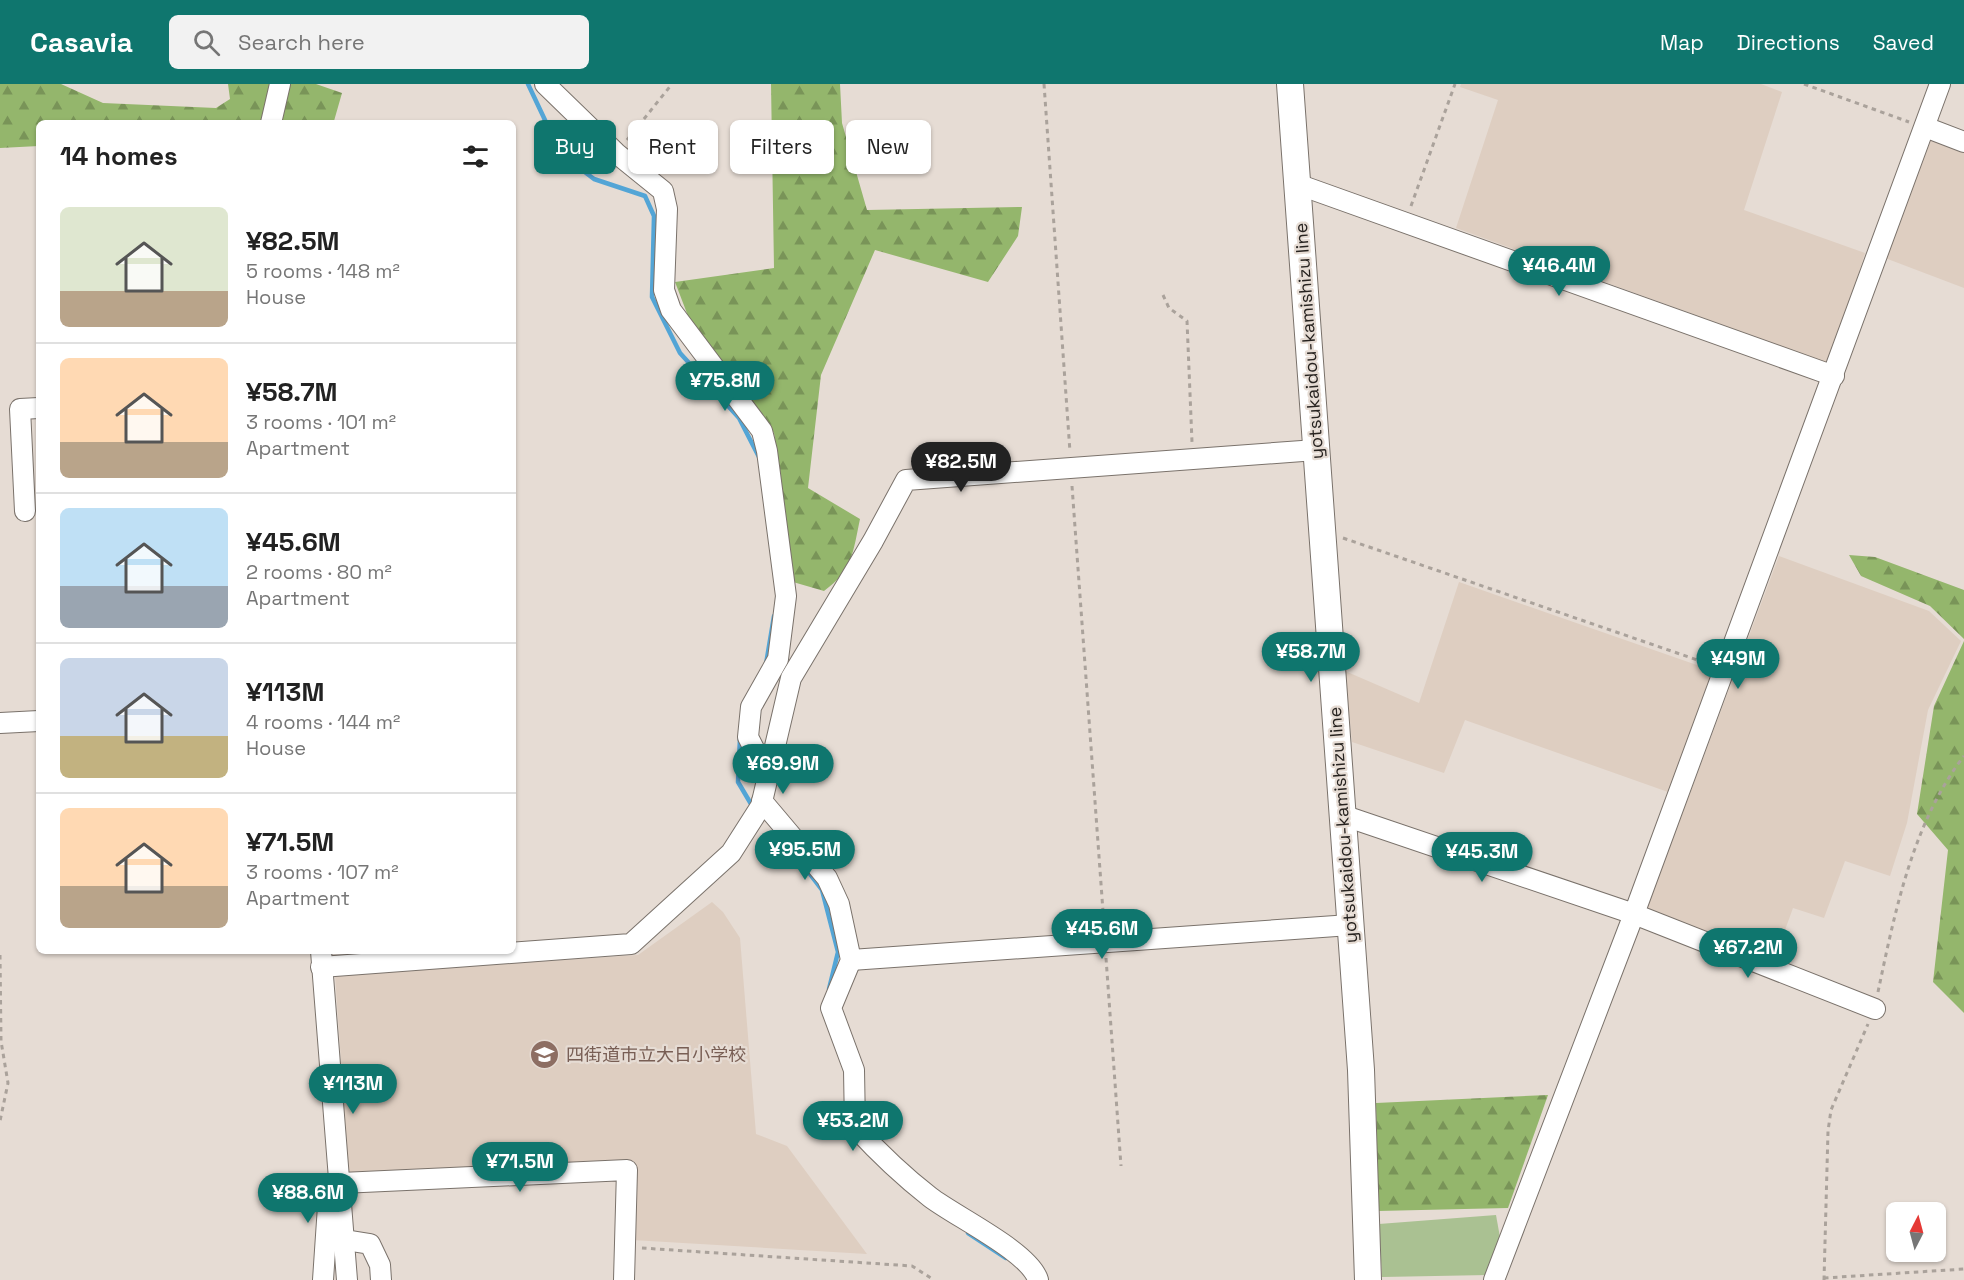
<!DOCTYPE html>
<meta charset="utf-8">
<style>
body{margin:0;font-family:"Space Grotesk","Noto Sans JP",sans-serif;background:#f2f2f2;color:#222;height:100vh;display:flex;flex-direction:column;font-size:22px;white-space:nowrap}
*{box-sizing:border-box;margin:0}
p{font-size:20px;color:#767676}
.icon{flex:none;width:33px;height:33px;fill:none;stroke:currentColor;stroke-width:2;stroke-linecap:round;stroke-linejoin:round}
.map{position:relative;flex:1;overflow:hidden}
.sheet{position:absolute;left:36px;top:36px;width:480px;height:834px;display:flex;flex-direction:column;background:#fff;border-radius:9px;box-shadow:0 2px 4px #0004}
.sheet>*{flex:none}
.guide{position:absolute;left:534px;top:36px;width:570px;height:54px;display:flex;gap:12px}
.needle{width:39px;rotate:6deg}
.fabs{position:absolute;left:1886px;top:1118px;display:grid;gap:12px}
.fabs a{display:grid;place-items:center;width:60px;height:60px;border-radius:9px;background:#fff;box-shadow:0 2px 4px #0004;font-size:30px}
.price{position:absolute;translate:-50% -51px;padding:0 14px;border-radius:21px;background:#0f766e;color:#fff;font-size:20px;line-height:39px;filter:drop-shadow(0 2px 3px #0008)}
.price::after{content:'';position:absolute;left:50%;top:36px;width:18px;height:14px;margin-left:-9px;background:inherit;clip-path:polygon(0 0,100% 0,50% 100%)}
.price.current{background:#222;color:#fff}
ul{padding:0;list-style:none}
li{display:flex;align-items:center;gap:18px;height:150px;padding:0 24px}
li+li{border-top:2px solid #e0e0e0}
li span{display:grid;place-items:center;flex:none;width:168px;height:120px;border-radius:9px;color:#555}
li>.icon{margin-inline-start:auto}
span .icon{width:72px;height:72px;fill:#fffc;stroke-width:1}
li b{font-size:26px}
h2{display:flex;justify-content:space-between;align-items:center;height:72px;padding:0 24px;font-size:26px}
.pill{padding:0 21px;border-radius:9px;background:#fff;box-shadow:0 2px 4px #0004;font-size:21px;line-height:54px}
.pill.current{background:#0f766e;color:#fff}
header{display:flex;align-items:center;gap:36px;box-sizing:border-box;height:84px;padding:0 30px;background:#0f766e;color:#fff}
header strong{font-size:28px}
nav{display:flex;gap:33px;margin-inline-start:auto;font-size:21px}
.search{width:420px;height:54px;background:#f2f2f2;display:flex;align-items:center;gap:15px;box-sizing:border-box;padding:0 21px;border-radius:9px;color:#767676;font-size:22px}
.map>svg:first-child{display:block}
.built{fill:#decec1}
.forest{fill:url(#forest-firs)}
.park{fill:#aac192}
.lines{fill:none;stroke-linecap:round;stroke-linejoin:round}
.stream{stroke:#53a5d6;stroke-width:4.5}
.minor-casing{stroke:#7a726b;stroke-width:22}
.major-casing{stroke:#7a726b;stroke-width:28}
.path{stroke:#aaa29b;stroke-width:3;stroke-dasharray:4.5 4.5;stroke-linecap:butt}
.minor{stroke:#fff;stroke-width:20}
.major{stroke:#fff;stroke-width:26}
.labels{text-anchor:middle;stroke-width:4.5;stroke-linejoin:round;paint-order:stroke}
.street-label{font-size:18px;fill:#272320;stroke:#e6dcd4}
.education-label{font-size:18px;fill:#785e54;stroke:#e6dcd4;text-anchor:start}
</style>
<header>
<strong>Casavia</strong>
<div class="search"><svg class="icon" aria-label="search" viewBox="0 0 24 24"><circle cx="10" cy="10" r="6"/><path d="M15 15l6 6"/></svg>Search here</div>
<nav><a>Map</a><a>Directions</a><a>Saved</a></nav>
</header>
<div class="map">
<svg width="1964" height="1196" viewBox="0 0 1964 1196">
<defs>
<pattern id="forest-firs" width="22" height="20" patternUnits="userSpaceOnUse" patternTransform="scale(1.5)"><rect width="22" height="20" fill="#94b66c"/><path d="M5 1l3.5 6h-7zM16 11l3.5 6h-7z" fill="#799458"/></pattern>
</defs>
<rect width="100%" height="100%" fill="#e6dcd4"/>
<!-- built -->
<g class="built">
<path d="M1461,0H1761L1782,8L1744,126L1865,169L1830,280L1456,144L1498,16L1460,3Z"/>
<path d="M1931,56L1964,68V204L1885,174Z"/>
<path d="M1779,472L1929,527L1961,557L1928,626L1907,739L1890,792L1845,777L1824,834L1793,824L1773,879L1645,829Z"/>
<path d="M1459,498L1714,587L1668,708L1465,636L1444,689L1352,658L1345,587L1419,619Z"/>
<path d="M712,818L723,828L740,854L756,1050L787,1062L867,1170L632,1156L634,1077L349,1093L335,891L638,871Z"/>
</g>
<!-- forest -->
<g class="forest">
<path d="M0,0H61L103,19L216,24L230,15L228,0H316L342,9L334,37L39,39V62L0,64Z"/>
<path d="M771,0H840L842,39L867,126L1022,123L1018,152L988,198L875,166L821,291L808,404L860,435C853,468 853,486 824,507L793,498L774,349L701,266L675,198L774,184Z"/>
<path d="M1849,471L1875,473L1964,506V555L1930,522L1861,492Z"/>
<path d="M1964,557V929L1933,898L1948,766L1917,730L1934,622Z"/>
<path d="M1548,1011L1508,1124L1378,1127L1376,1019Z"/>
</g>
<!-- park -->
<path class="park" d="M1496,1131L1501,1159L1488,1191L1382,1193L1379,1140Z"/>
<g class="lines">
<!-- stream -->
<g class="stream">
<path d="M528,0L561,70L594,95L645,112L654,132L652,213L680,269L739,334L759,373"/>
<path d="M766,580L774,532"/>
<path d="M740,654L738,698L754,725"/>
<path d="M800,777L822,806L838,868L829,905"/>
<path d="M968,1149L1006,1174"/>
</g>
<defs>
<g id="minor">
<path d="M545,0L616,69L663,107L667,125L664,206L671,226L762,347L767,367L786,512L778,575L751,623L748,653L767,690"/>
<path d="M271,39L280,0"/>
<path d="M1925,43L1964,58"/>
<path d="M1297,100L1834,292"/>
<path d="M25,427L20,325L39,324"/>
<path d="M0,639L39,637"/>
<path d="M762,717L827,794L839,820L851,876L831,924L854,986L855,1043C878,1068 903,1092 930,1113C956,1133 1030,1168 1038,1196"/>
<path d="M1342,731L1634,830L1875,925"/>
<path d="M321,867L347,1196"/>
<path d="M851,876L1350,841"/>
<path d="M321,883L631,860L731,769L761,722L791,594L873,457L906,396L1316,366"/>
<path d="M345,1156L370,1160L380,1181L381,1196"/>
<path d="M323,1196L328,1122L341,1099L627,1086L624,1196"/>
<path d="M1494,1196L1634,830L1940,0"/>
</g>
<path id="major" d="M1290,0L1361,986L1368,1196"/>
</defs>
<!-- minor casing -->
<use href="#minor" class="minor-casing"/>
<!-- major casing -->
<use href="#major" class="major-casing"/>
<!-- path -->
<g class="path">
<path d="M1044,0L1070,368"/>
<path d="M1804,0L1909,38"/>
<path d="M627,56L672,0"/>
<path d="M1411,122L1455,0"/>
<path d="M1163,211L1169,224L1187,237L1192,358"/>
<path d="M1072,402L1104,841"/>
<path d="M1343,454L1709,580"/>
<path d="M0,871L1,957L8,999L0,1037"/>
<path d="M1106,874L1121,1082"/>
<path d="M1878,908C1895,827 1913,738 1964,672"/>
<path d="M642,1164L912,1182L934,1196"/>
<path d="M1824,1194L1964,1185"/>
<path d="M1824,1196L1828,1047L1831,1026L1868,940"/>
</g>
<!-- minor -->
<use href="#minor" class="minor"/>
<!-- major -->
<use href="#major" class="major"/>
</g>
<!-- icons -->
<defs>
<symbol id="school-disc" viewBox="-11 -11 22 22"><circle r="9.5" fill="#8d6e63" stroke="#e6dcd4"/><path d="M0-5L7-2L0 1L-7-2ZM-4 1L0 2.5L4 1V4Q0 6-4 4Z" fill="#fff"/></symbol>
</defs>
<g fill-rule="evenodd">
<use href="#school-disc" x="528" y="954" width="33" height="33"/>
</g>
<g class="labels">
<!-- street labels -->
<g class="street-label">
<text transform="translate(1309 257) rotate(-94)" y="6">yotsukaidou-kamishizu line</text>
<text transform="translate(1343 741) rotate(-94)" y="6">yotsukaidou-kamishizu line</text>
</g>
<!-- education labels -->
<g class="education-label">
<text x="566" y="977">四街道市立大日小学校</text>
</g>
</g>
</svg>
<div class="fabs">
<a><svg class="needle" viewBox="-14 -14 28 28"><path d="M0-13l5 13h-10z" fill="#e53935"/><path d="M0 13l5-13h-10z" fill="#767676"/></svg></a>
</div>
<b class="price" style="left:1559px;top:213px">¥46.4M</b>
<b class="price" style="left:725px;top:328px">¥75.8M</b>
<b class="price current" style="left:961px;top:409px">¥82.5M</b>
<b class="price" style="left:1311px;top:599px">¥58.7M</b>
<b class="price" style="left:1738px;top:606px">¥49M</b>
<b class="price" style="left:783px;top:711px">¥69.9M</b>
<b class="price" style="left:805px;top:797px">¥95.5M</b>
<b class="price" style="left:1482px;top:799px">¥45.3M</b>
<b class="price" style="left:1102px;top:876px">¥45.6M</b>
<b class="price" style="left:1748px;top:895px">¥67.2M</b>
<b class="price" style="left:353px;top:1031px">¥113M</b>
<b class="price" style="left:853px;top:1068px">¥53.2M</b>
<b class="price" style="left:520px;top:1109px">¥71.5M</b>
<b class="price" style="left:308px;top:1140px">¥88.6M</b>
<div class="guide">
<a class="pill current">Buy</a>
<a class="pill">Rent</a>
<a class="pill">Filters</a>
<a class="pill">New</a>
</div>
<section class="sheet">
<h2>14 homes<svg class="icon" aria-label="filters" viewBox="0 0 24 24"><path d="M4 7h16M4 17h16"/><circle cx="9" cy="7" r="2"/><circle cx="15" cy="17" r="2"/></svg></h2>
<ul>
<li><span style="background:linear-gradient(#dfe7d0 70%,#b9a48a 0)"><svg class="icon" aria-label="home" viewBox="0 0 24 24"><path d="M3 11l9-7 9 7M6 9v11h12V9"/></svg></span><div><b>¥82.5M</b><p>5 rooms · 148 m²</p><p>House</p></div></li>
<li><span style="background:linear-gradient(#ffd9b3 70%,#b9a48a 0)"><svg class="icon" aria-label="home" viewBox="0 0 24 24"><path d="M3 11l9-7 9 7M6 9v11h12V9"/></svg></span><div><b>¥58.7M</b><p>3 rooms · 101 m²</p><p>Apartment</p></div></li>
<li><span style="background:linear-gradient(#bfe0f5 65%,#9aa5b1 0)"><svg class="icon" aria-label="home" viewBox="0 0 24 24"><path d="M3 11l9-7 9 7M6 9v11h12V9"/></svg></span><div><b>¥45.6M</b><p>2 rooms · 80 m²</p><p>Apartment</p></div></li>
<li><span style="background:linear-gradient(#c9d6e8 65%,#c2b280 0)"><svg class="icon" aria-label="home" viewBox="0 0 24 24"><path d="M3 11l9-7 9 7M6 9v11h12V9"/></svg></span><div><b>¥113M</b><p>4 rooms · 144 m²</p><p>House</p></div></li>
<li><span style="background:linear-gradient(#ffd9b3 65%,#b9a48a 0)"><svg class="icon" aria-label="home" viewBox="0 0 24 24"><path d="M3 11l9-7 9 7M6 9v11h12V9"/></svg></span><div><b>¥71.5M</b><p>3 rooms · 107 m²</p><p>Apartment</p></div></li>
</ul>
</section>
</div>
